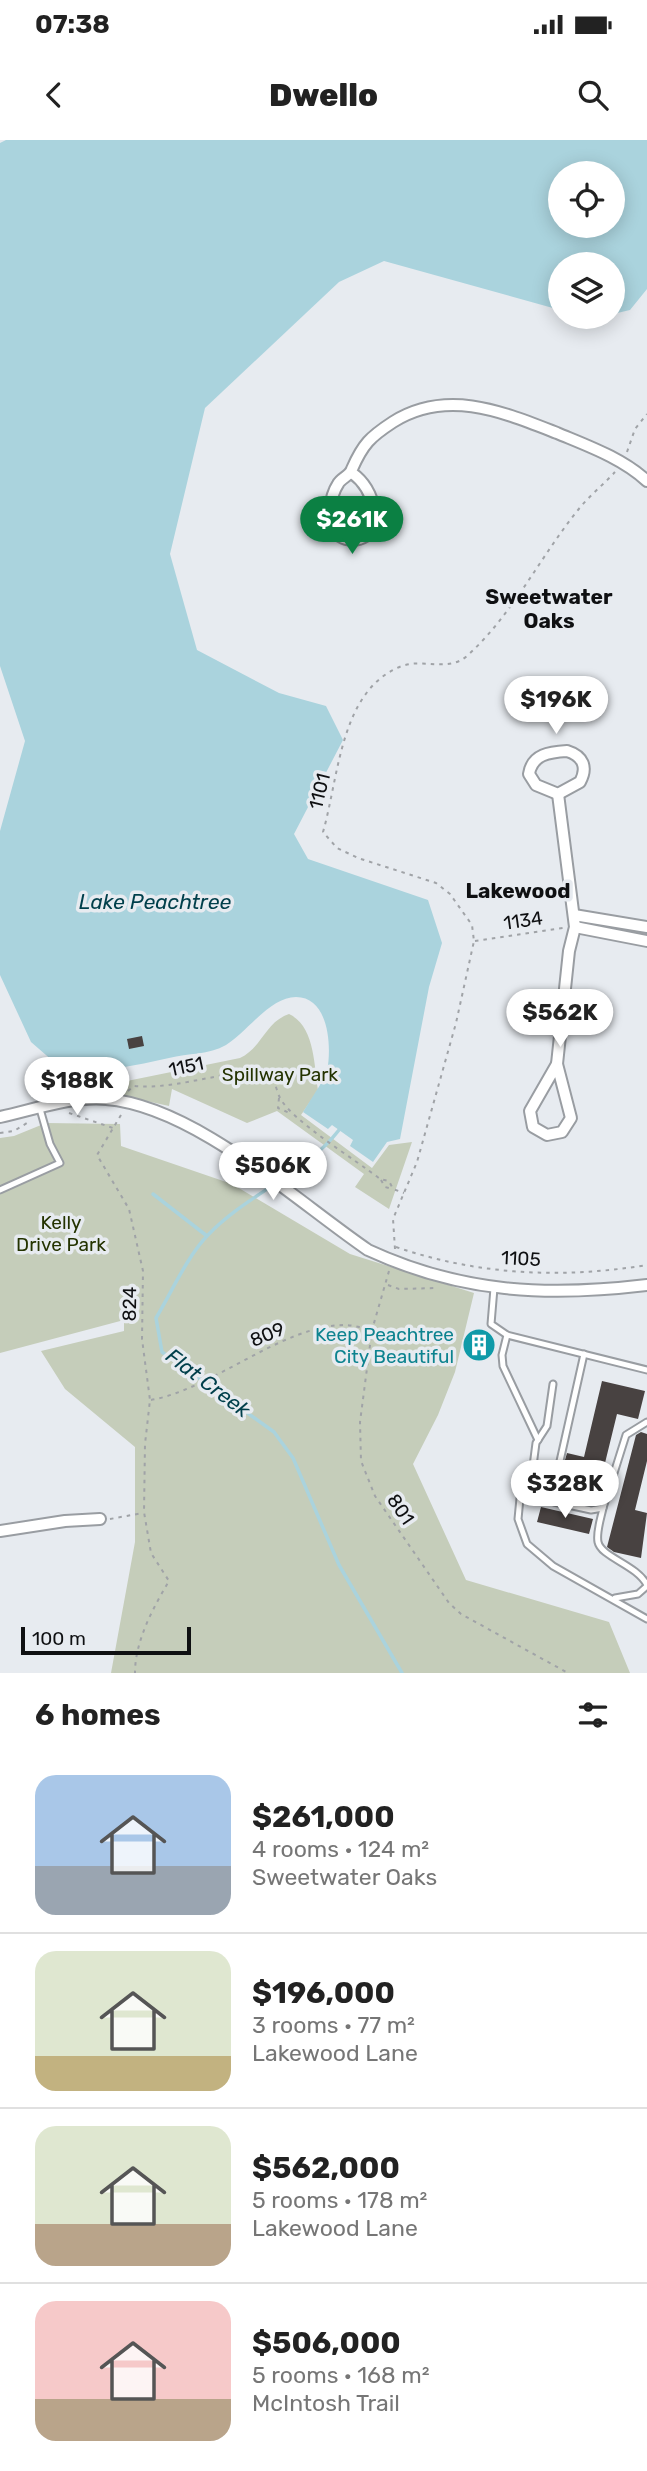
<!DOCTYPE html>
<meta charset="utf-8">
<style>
body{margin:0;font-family:Rubik,sans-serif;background:#f2f2f2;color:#222;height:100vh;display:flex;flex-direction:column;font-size:26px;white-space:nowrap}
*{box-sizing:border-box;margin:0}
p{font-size:23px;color:#767676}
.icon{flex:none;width:38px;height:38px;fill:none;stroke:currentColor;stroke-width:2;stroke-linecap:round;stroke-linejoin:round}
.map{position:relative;height:1533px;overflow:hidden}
.side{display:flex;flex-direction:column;background:#fff;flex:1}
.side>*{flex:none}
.fabs{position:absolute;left:548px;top:21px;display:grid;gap:14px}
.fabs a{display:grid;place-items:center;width:77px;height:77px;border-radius:50%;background:#fff;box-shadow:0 4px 18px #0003;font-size:35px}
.scale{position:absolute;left:21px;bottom:18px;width:170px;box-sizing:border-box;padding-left:7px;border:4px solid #0f1012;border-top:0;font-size:19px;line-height:24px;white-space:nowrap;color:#0f1012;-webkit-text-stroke:5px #e7ebf0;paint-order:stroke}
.price{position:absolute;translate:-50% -60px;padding:0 16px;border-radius:24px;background:#fff;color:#222;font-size:23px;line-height:46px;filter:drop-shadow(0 2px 4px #0008)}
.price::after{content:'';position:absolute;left:50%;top:42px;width:21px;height:16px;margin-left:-10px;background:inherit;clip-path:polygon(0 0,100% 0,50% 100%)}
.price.selected{background:#0b8043;color:#fff}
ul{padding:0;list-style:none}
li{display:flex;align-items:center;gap:21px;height:175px;padding:0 35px}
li+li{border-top:2px solid #e0e0e0}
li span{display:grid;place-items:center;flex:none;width:196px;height:140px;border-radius:21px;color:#555}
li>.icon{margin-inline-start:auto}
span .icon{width:84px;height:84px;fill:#fffc;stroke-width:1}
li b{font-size:30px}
h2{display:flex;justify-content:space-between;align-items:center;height:84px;padding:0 35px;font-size:30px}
.status{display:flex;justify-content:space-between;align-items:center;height:49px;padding:0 35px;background:#fff;direction:ltr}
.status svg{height:19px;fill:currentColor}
header{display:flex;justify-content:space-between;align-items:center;height:91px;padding:0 35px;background:#fff;font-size:32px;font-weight:800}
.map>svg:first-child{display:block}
.green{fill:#c5cdba}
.water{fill:#aad3dd;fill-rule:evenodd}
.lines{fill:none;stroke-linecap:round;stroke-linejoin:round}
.stream{stroke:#aad3dd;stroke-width:3.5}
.building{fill:#484241}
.lane-casing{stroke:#999da2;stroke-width:9}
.street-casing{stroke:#999da2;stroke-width:14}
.path{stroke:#a0a3a7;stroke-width:2;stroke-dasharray:3.5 5;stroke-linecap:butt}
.lane{stroke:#fff;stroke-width:5}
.street{stroke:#fff;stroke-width:10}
.labels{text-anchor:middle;stroke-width:7;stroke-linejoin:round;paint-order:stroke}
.street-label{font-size:19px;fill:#0f1012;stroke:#e7ebf0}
.park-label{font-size:19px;fill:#243300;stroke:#e7ebf0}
.culture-label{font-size:19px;fill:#0d838f;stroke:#e7ebf0;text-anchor:end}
.neighbourhood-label{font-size:21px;font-weight:bold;fill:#0f1012;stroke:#e7ebf0}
.water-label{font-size:21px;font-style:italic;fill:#003f4b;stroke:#e7ebf0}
</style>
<div class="status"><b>07:38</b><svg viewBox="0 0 49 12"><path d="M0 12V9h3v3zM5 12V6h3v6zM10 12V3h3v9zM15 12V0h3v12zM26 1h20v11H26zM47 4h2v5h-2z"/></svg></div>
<header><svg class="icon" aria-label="back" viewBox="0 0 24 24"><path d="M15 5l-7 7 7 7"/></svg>Dwello<svg class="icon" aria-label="search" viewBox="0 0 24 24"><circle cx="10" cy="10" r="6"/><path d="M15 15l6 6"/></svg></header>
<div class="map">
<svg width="647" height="1533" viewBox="0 0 647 1533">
<rect width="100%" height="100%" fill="#e7ebf0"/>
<!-- green -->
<g class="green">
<path d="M289,874C315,886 314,926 318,950L301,975L372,1028L389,1005L412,1002L389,1069L355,1047L364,1034L277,971L247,983L172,949L169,966L124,956L127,941L240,918C262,908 265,882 289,874Z"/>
<path d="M46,983L120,984L121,1006L232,1044L350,1114L474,1153L455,1232L438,1275L413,1324L466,1440L609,1482L630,1533H111L135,1402V1307L65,1249L41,1211L124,1191V1180L0,1213V998L14,996Z"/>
</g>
<!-- water -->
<path class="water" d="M6,0H647V149L630,170L613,174L612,124H560V170L384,121L339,142L205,268L170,414L197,510L279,553L326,566L343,600L294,694L308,719L428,760L442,803L429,847L400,999L387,1002L373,1022L350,1006L353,1000L332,985L328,989L303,972L320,945V933L327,931C332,907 329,857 296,857C270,857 247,892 226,905C209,915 188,913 169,918C135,926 103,931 69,935L31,902L0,835V691L25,601L0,526V3ZM560,33H612V86H560Z"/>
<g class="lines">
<!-- stream -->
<g class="stream">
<path d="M339,990C305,1034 247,1054 208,1095C188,1115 171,1153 156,1178L162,1212L274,1292L293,1318L339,1425L402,1533"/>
<path d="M153,1054L207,1096"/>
</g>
</g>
<!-- building -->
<g class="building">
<path d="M142,896L144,906L129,909L127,899Z"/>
<path d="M602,1241L645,1251L638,1279L617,1274L605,1323L597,1322L589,1354L557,1347L567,1313L584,1317Z"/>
<path d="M641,1292L647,1294V1321L635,1370L647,1373L641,1418L614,1412L607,1407L636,1295Z"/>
<path d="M541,1367L593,1379L589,1394L537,1382Z"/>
</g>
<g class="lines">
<defs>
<g id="lane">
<path d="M0,1050L60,1023L50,1004L40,969"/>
<path d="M494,1148L491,1184L507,1195L647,1230"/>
<path d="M507,1195L502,1215L503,1226L538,1300"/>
<path d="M584,1214L560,1321L547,1352L554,1362L591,1370L603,1368L626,1295L647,1282"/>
<path d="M553,1244L547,1286L536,1303L533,1326L521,1348L518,1379L527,1404L553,1426L647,1479"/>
<path d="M603,1368C601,1378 596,1392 598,1402C601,1417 637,1425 647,1445"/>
<path d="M615,1458L638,1454L647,1446"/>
</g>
<g id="street">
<path d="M352,333C369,345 375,363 376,384C364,405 342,405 329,385C329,371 330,356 338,344C341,338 350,336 352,329C363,304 370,297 393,282C447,248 503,272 557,293C588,306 622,318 647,341"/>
<path d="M567,611C583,616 588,627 580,642L558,654L536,645L529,634C532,614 550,612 567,611Z"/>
<path d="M574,775L647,787"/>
<path d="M575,787L647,801"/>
<path d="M557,924L569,811L575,787L558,654"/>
<path d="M557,924L571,978L562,992L547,995L533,987L530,971Z"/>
<path d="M0,977C33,970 71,956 106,959C194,966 295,1060 368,1110C461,1153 547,1157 647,1145"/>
<path d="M0,1391L65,1381L100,1379"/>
</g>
</defs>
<!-- lane casing -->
<use href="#lane" class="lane-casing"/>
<!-- street casing -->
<use href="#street" class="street-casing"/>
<!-- path -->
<g class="path">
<path d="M627,312L635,289L647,274"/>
<path d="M475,801L563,788"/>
<path d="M128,951L134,946C168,949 200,938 234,934C241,934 247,928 254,928C274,927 274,945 280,958C292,981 356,1020 380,1039L389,1041L393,1049L404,1053"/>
<path d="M279,958L278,968L292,974"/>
<path d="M69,973L113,988"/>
<path d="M121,975L97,1015L129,1069L143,1131L142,1199L150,1260L145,1304L144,1372L151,1413L169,1441C153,1468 135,1501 135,1533"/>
<path d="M0,993L14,991L27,983"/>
<path d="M381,1040L385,1047L392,1049"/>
<path d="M396,1107C478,1135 562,1139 647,1125"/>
<path d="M395,1109L393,1079L417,1022L456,883L474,801L472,785L450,754L436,743L358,718L337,708L323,692C339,637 340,549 402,526C424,518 449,533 468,515C513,474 540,417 578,370C589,356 603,345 615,332"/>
<path d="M389,1131L372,1190L360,1282L361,1321L375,1356L449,1463L461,1474L568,1533"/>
<path d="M388,1145L399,1149L437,1148"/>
<path d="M151,1260C213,1249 281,1186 344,1185C353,1185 362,1188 371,1190"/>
<path d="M110,1379L143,1373"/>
</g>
<!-- lane -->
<use href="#lane" class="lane"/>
<!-- street -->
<use href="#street" class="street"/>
</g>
<!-- icons -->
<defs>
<symbol id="building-disc" viewBox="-11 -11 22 22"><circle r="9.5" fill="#0f9aa8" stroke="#e7ebf0"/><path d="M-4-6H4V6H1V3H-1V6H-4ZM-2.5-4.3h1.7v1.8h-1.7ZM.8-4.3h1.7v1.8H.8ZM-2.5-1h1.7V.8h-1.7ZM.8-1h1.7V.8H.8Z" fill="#fff"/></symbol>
</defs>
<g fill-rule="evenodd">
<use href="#building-disc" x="460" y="1186" width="38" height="38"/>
</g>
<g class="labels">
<!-- street labels -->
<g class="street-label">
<text transform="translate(319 651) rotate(-76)" y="7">1101</text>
<text transform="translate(523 780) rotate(-8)" y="7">1134</text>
<text transform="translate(186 926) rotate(-12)" y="7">1151</text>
<text transform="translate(521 1118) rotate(3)" y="7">1105</text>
<text transform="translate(129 1164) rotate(-89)" y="7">824</text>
<text transform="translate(267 1194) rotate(-23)" y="7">809</text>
<text transform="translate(401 1369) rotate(56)" y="7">801</text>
</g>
<!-- park labels -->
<g class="park-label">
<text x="280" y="941">Spillway Park</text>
<text x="61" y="1089">Kelly<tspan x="61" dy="22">Drive Park</tspan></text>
</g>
<!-- culture labels -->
<g class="culture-label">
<text x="454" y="1201">Keep Peachtree<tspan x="454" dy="22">City Beautiful</tspan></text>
</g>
<!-- neighbourhood labels -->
<g class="neighbourhood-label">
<text x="549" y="464">Sweetwater<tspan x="549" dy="24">Oaks</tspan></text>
<text x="518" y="758">Lakewood</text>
</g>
<!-- water labels -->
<g class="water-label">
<text x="155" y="769">Lake Peachtree</text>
<text transform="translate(208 1243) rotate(37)" y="7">Flat Creek</text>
</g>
</g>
</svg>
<div class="fabs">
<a><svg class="icon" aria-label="locate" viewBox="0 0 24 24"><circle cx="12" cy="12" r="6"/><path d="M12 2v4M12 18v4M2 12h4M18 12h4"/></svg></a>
<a><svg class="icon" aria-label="layers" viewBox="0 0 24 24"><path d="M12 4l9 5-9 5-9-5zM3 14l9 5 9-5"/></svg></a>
</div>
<div class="scale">100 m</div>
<b class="price selected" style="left:352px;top:416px">$261K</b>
<b class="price" style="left:556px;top:596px">$196K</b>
<b class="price" style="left:560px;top:909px">$562K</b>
<b class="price" style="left:77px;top:977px">$188K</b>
<b class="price" style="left:273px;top:1062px">$506K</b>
<b class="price" style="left:565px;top:1380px">$328K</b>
</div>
<section class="side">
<h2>6 homes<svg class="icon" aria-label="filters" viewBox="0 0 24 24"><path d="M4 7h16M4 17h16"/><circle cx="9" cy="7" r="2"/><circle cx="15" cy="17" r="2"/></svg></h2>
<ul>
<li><span style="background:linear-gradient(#a9c7e8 65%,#9aa5b1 0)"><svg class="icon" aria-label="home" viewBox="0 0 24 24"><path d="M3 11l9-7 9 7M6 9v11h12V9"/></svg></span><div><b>$261,000</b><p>4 rooms · 124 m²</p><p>Sweetwater Oaks</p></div></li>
<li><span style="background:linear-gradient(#dfe7d0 75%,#c2b280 0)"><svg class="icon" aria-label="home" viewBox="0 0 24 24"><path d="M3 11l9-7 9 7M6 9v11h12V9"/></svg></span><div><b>$196,000</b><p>3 rooms · 77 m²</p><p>Lakewood Lane</p></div></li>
<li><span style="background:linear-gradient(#dfe7d0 70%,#b9a48a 0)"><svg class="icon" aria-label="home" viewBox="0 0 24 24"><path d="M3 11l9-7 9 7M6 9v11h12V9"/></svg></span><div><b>$562,000</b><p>5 rooms · 178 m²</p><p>Lakewood Lane</p></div></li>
<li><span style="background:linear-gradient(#f6c9c9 70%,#b9a48a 0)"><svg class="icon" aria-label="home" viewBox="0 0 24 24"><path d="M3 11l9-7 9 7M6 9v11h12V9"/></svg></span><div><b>$506,000</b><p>5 rooms · 168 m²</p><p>McIntosh Trail</p></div></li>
</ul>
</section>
